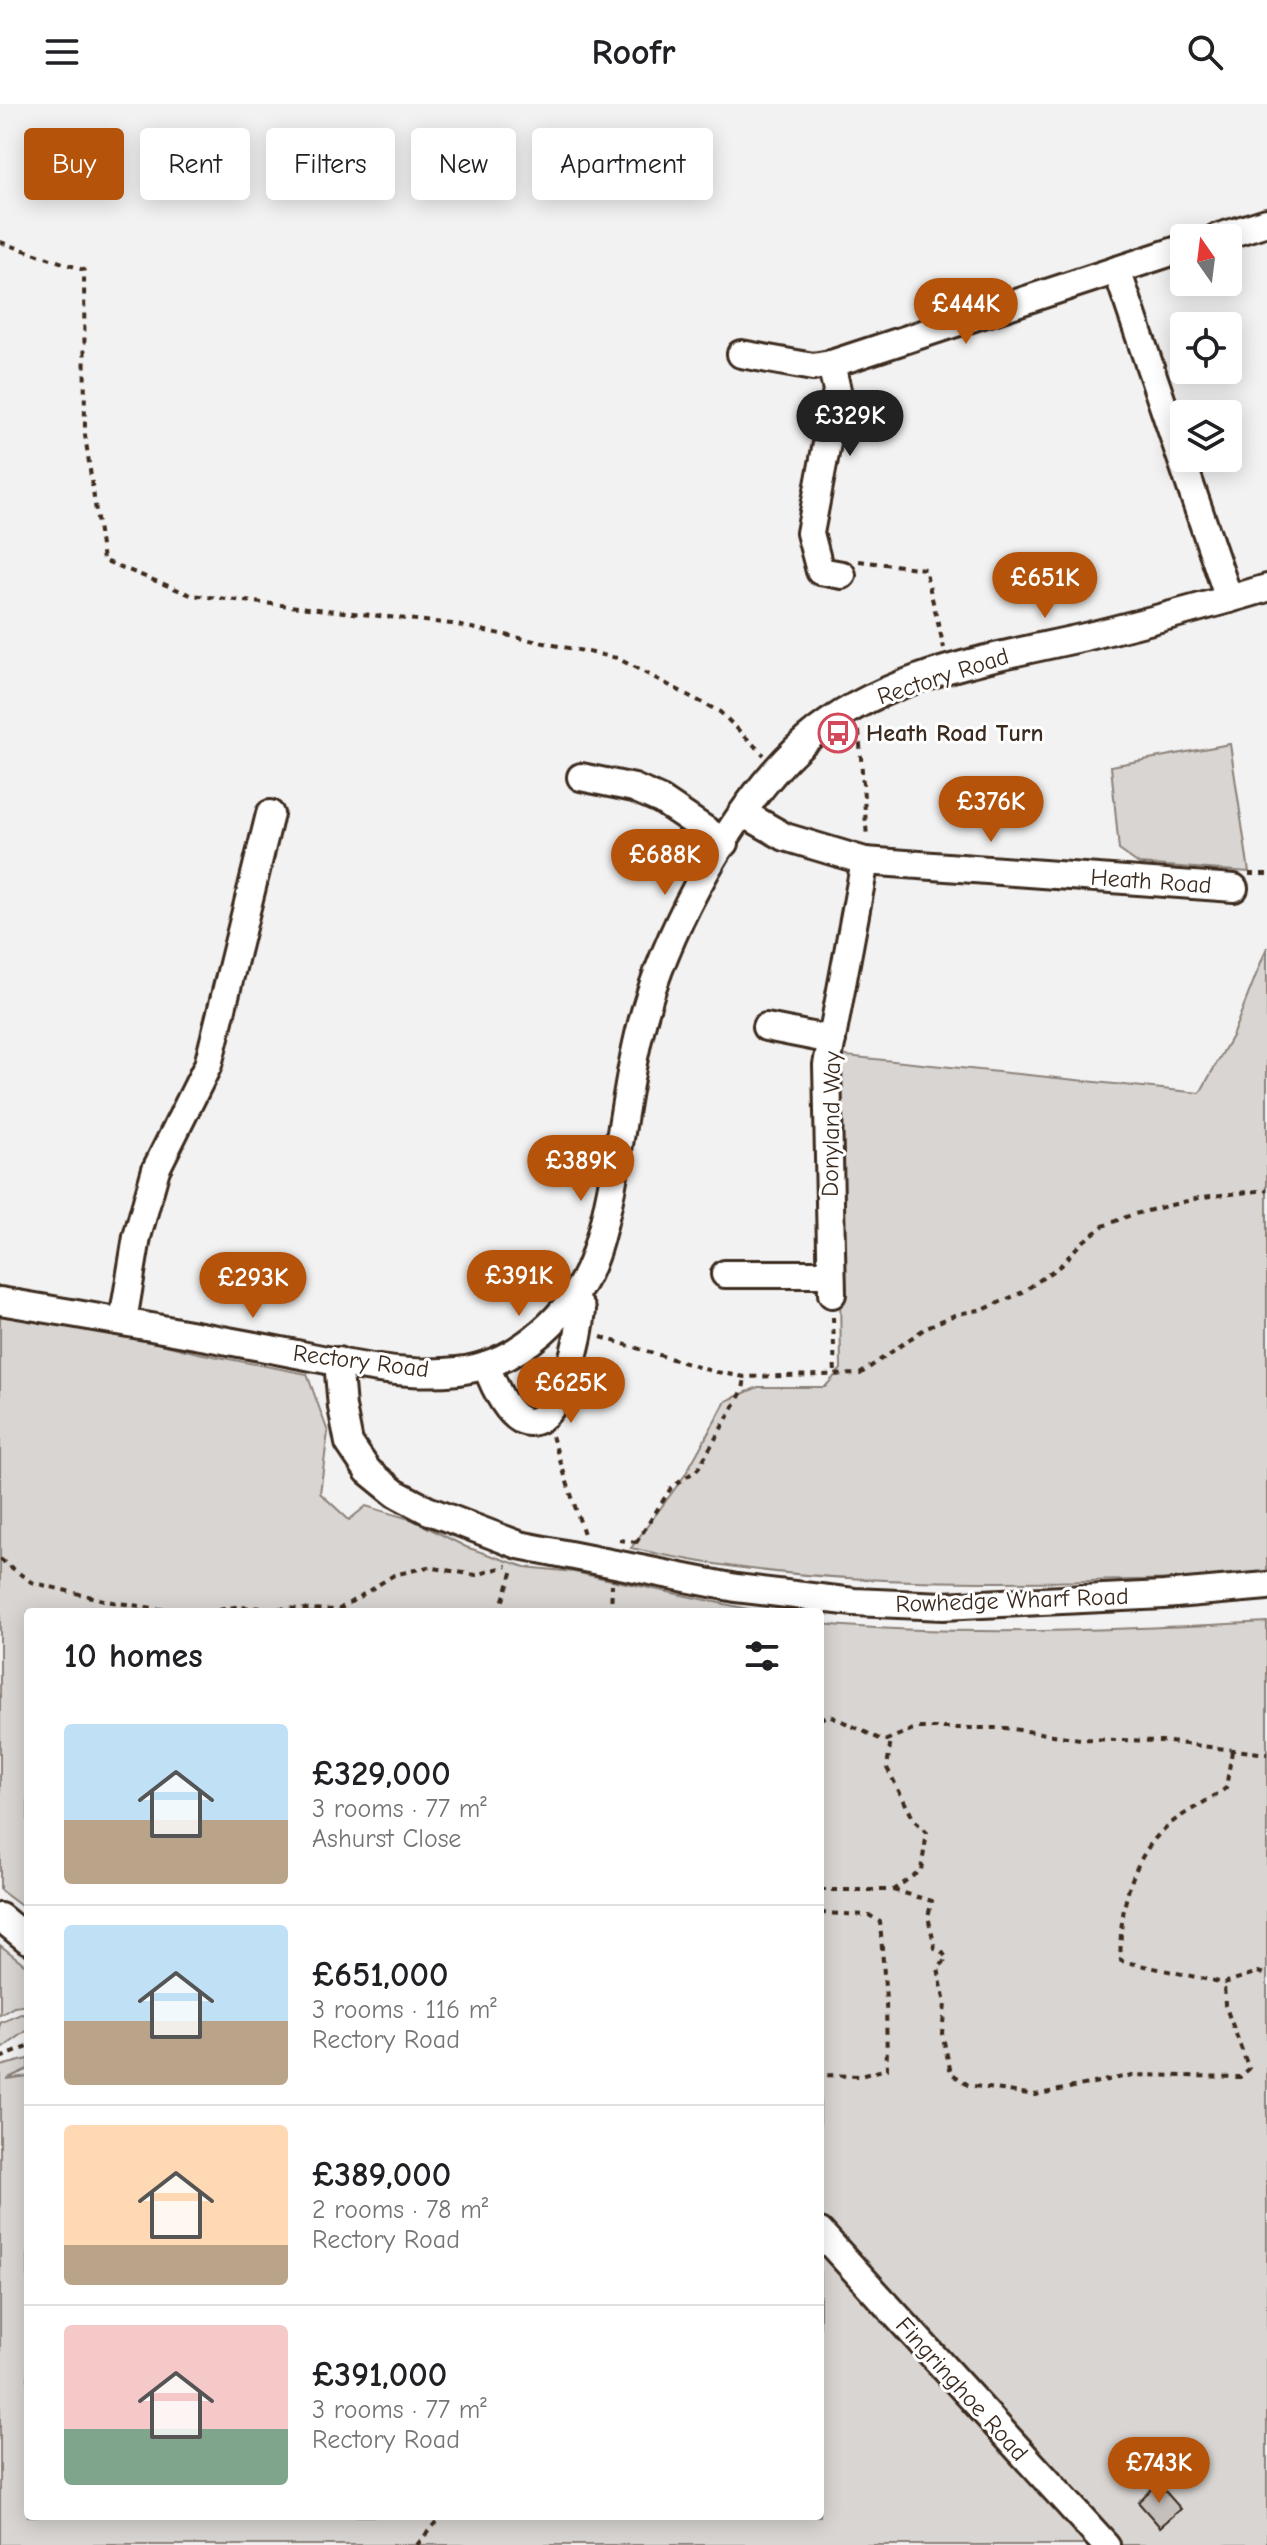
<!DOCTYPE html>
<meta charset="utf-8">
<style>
body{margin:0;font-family:"Comic Neue",sans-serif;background:#f2f2f2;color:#202124;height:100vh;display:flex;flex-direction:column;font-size:30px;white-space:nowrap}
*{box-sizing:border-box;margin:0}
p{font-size:26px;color:#757577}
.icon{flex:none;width:44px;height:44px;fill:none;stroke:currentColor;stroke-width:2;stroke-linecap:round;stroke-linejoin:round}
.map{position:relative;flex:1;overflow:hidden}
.panel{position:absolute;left:24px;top:1504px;width:800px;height:912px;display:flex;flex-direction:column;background:#fff;border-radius:8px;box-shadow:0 4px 20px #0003}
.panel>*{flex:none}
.banner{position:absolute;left:24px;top:24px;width:800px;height:72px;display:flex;gap:16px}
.needle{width:52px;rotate:346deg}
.buttons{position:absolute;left:1170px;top:120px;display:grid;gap:16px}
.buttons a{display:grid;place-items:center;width:72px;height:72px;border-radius:8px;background:#fff;box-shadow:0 4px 20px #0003;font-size:40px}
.price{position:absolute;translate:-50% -68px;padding:0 18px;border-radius:28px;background:#b45309;color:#fff;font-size:26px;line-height:52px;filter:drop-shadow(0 2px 4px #0008)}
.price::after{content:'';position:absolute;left:50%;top:48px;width:24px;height:18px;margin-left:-12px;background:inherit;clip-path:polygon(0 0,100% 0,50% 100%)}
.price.on{background:#222;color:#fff}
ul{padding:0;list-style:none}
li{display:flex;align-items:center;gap:24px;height:200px;padding:0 40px}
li+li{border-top:2px solid #e0e0e0}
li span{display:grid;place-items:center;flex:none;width:224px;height:160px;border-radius:8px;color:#555}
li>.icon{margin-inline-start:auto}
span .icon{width:96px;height:96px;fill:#fffc;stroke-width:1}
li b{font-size:34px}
h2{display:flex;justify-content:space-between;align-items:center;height:96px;padding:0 40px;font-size:34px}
.pill{padding:0 28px;border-radius:8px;background:#fff;box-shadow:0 4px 20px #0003;font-size:28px;line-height:72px}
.pill.on{background:#b45309;color:#fff}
header{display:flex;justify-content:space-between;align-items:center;height:104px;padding:0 40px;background:#fff;font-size:36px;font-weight:700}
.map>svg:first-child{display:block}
.green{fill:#d8d5d2;stroke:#8a8078;stroke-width:2}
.building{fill:#c6c0bd;stroke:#3b2a1e;stroke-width:2}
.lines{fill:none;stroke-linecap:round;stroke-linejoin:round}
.minor-casing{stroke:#3b2a1e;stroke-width:32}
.path{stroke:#3b2a1e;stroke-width:4;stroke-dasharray:6 6;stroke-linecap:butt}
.minor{stroke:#fff;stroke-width:26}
.labels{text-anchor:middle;stroke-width:6;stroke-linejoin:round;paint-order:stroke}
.street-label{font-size:24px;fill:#3b2a1e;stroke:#fff}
.poi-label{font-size:24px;font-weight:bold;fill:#3b2a1e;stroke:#fff;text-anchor:start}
</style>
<header><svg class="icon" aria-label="menu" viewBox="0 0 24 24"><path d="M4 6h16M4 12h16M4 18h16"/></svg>Roofr<svg class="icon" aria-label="search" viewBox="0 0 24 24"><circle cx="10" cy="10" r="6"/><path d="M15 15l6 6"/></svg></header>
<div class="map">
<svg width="1267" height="2441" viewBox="0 0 1267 2441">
<rect width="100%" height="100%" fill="#f3f2f2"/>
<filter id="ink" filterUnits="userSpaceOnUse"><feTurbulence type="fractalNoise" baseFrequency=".0125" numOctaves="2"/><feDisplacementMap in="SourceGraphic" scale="16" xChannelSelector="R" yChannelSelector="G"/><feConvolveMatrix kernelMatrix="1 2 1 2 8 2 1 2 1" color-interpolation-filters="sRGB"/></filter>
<g filter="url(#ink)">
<!-- green -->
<g class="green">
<path d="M1230,640L1249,768L1139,760L1119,746L1111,662Z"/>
<path d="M1267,843V1473C1208,1476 1149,1475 1091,1477C937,1480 781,1479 631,1444L685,1371L726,1297L758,1283H825L841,1265L837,951L1200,989L1232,932Z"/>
<path d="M0,1207L58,1215L198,1249L307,1270L328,1328L320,1389L349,1416L366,1402L413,1416L466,1443L525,1463L574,1468L762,1508H28V1807L0,1786Z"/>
<path d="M1267,1518V2441H0V1962L28,1955V1965L6,1975L28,1972V2412H820V1520C970,1533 1117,1526 1267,1518Z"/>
<path d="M0,1841L28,1863V1901L14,1903L0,1911Z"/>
<path d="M21,1910L28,1911V1926L0,1946V1919Z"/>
</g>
<!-- building -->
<path class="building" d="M1158,2379L1181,2405L1160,2423L1138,2398Z"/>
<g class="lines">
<defs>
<g id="minor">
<path d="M1216,134L1267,118"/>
<path d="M1117,166L1229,495"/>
<path d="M741,250L813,263L831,260L1184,144"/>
<path d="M831,260L837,286L810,429L820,467L842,471"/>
<path d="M581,673L634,684L661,696L725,739"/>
<path d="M743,709L785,733L865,757L1234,784"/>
<path d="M766,923L832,936"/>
<path d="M725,1170H831"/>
<path d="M832,1190L827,961L865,757"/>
<path d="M0,1197C90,1212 181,1228 271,1245C330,1256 397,1274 458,1267C519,1260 576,1208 595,1150C622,1066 623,968 653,882C681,801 741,693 806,636C882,570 989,555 1085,533C1146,518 1207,502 1267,484"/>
<path d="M123,1217L137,1133L156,1065L208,961L270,710"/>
<path d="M338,1257L342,1303L349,1339L368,1367L395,1389L427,1406L519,1441L736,1484L854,1498L943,1502L1164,1491L1267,1482"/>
<path d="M486,1261C533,1387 575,1274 582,1206L573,1194"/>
<path d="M0,1813L28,1836"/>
<path d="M820,2128L1106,2441"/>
</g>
</defs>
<!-- minor casing -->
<use href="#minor" class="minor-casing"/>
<!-- path -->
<g class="path">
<path d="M0,138L84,166L85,331L103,456L191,491L452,520L617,554L720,608L764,651"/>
<path d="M859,457L925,465L944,544"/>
<path d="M859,627L867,734"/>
<path d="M1249,770H1267"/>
<path d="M833,1213L835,1272"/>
<path d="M601,1233L711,1267L745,1273L860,1270L927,1223L957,1210L985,1205L1023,1188L1061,1161L1080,1140L1103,1122L1131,1111L1203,1093L1267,1086"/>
<path d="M552,1332L584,1430"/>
<path d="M619,1436L637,1438L634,1441"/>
<path d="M636,1439L671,1384L698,1365L743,1286L745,1273"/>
<path d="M0,1455L31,1478L112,1498L180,1508"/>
<path d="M207,1508L235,1503L338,1506L394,1471L428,1463L476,1471L507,1462"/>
<path d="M499,1508L514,1463"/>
<path d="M611,1508L612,1480"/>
<path d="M820,1615L829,1611L884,1637L916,1624H1006L1080,1635L1161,1637L1267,1650"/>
<path d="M1232,1647L1226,1684C1206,1699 1177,1711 1160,1729C1129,1761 1118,1814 1121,1857L1224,1879L1258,1868L1267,1871"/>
<path d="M820,1786H893L921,1766L927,1729L914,1716L887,1664L891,1634"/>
<path d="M893,1786L932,1797L928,1812L935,1844L943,1849L947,1855L938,1864L945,1900L942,1929L951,1969L968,1981L1035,1991L1132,1971L1240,1973L1249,1965L1225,1901L1224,1879"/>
<path d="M820,1809L869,1811L880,1818L886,1896L887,1965L860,1972L820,1971"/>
<path d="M0,1954L28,1943"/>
<path d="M417,2441L441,2412"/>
</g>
<!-- minor -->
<use href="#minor" class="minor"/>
</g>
</g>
<!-- icons -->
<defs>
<symbol id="bus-ring" viewBox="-11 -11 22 22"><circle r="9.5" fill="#fff" stroke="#d1495b" stroke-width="1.5"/><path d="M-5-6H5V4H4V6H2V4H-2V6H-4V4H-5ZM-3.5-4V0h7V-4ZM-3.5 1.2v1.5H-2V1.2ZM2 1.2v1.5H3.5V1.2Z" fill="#d1495b"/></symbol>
</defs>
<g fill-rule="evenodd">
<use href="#bus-ring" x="816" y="607" width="44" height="44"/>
</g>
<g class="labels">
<!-- street labels -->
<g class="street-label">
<text transform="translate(943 572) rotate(-18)" y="8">Rectory Road</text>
<text transform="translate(1151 777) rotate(4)" y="8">Heath Road</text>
<text transform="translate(831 1020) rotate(-89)" y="8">Donyland Way</text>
<text transform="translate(361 1257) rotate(7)" y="8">Rectory Road</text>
<text transform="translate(1012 1496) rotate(-2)" y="8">Rowhedge Wharf Road</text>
<text transform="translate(962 2285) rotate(48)" y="8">Fingringhoe Road</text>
</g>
<!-- poi labels -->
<g class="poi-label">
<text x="866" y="637">Heath Road Turn</text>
</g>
</g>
</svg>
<div class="buttons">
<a><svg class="needle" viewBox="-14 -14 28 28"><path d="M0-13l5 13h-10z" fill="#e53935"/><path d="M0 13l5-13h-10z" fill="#757577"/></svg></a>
<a><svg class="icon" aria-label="locate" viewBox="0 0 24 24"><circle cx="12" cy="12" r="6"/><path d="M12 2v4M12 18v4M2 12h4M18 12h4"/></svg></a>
<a><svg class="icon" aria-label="layers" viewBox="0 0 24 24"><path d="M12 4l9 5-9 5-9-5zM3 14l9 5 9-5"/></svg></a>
</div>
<b class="price" style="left:966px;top:242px">£444K</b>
<b class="price on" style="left:850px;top:354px">£329K</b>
<b class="price" style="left:1045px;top:516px">£651K</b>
<b class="price" style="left:991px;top:740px">£376K</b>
<b class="price" style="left:665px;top:793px">£688K</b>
<b class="price" style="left:581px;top:1099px">£389K</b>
<b class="price" style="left:519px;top:1214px">£391K</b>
<b class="price" style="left:253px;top:1216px">£293K</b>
<b class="price" style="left:571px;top:1321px">£625K</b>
<b class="price" style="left:1159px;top:2401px">£743K</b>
<div class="banner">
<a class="pill on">Buy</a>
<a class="pill">Rent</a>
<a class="pill">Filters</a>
<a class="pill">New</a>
<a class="pill">Apartment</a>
</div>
<section class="panel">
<h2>10 homes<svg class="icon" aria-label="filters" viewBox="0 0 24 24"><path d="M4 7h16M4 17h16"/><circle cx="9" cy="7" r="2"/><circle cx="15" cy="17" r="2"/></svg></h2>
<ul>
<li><span style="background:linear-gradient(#bfe0f5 60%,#b9a48a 0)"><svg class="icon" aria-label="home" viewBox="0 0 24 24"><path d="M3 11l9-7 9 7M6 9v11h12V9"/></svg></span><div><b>£329,000</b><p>3 rooms · 77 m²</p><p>Ashurst Close</p></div></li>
<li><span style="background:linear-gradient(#bfe0f5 60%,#b9a48a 0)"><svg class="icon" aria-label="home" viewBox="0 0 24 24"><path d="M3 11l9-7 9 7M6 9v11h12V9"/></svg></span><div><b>£651,000</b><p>3 rooms · 116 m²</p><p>Rectory Road</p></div></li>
<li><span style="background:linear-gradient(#ffd9b3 75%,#b9a48a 0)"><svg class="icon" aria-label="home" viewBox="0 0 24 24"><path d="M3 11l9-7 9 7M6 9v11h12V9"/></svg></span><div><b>£389,000</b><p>2 rooms · 78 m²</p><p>Rectory Road</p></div></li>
<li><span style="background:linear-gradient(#f6c9c9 65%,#7fa58c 0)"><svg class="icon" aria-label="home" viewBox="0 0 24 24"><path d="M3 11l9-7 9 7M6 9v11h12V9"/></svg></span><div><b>£391,000</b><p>3 rooms · 77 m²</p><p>Rectory Road</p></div></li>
</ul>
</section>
</div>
